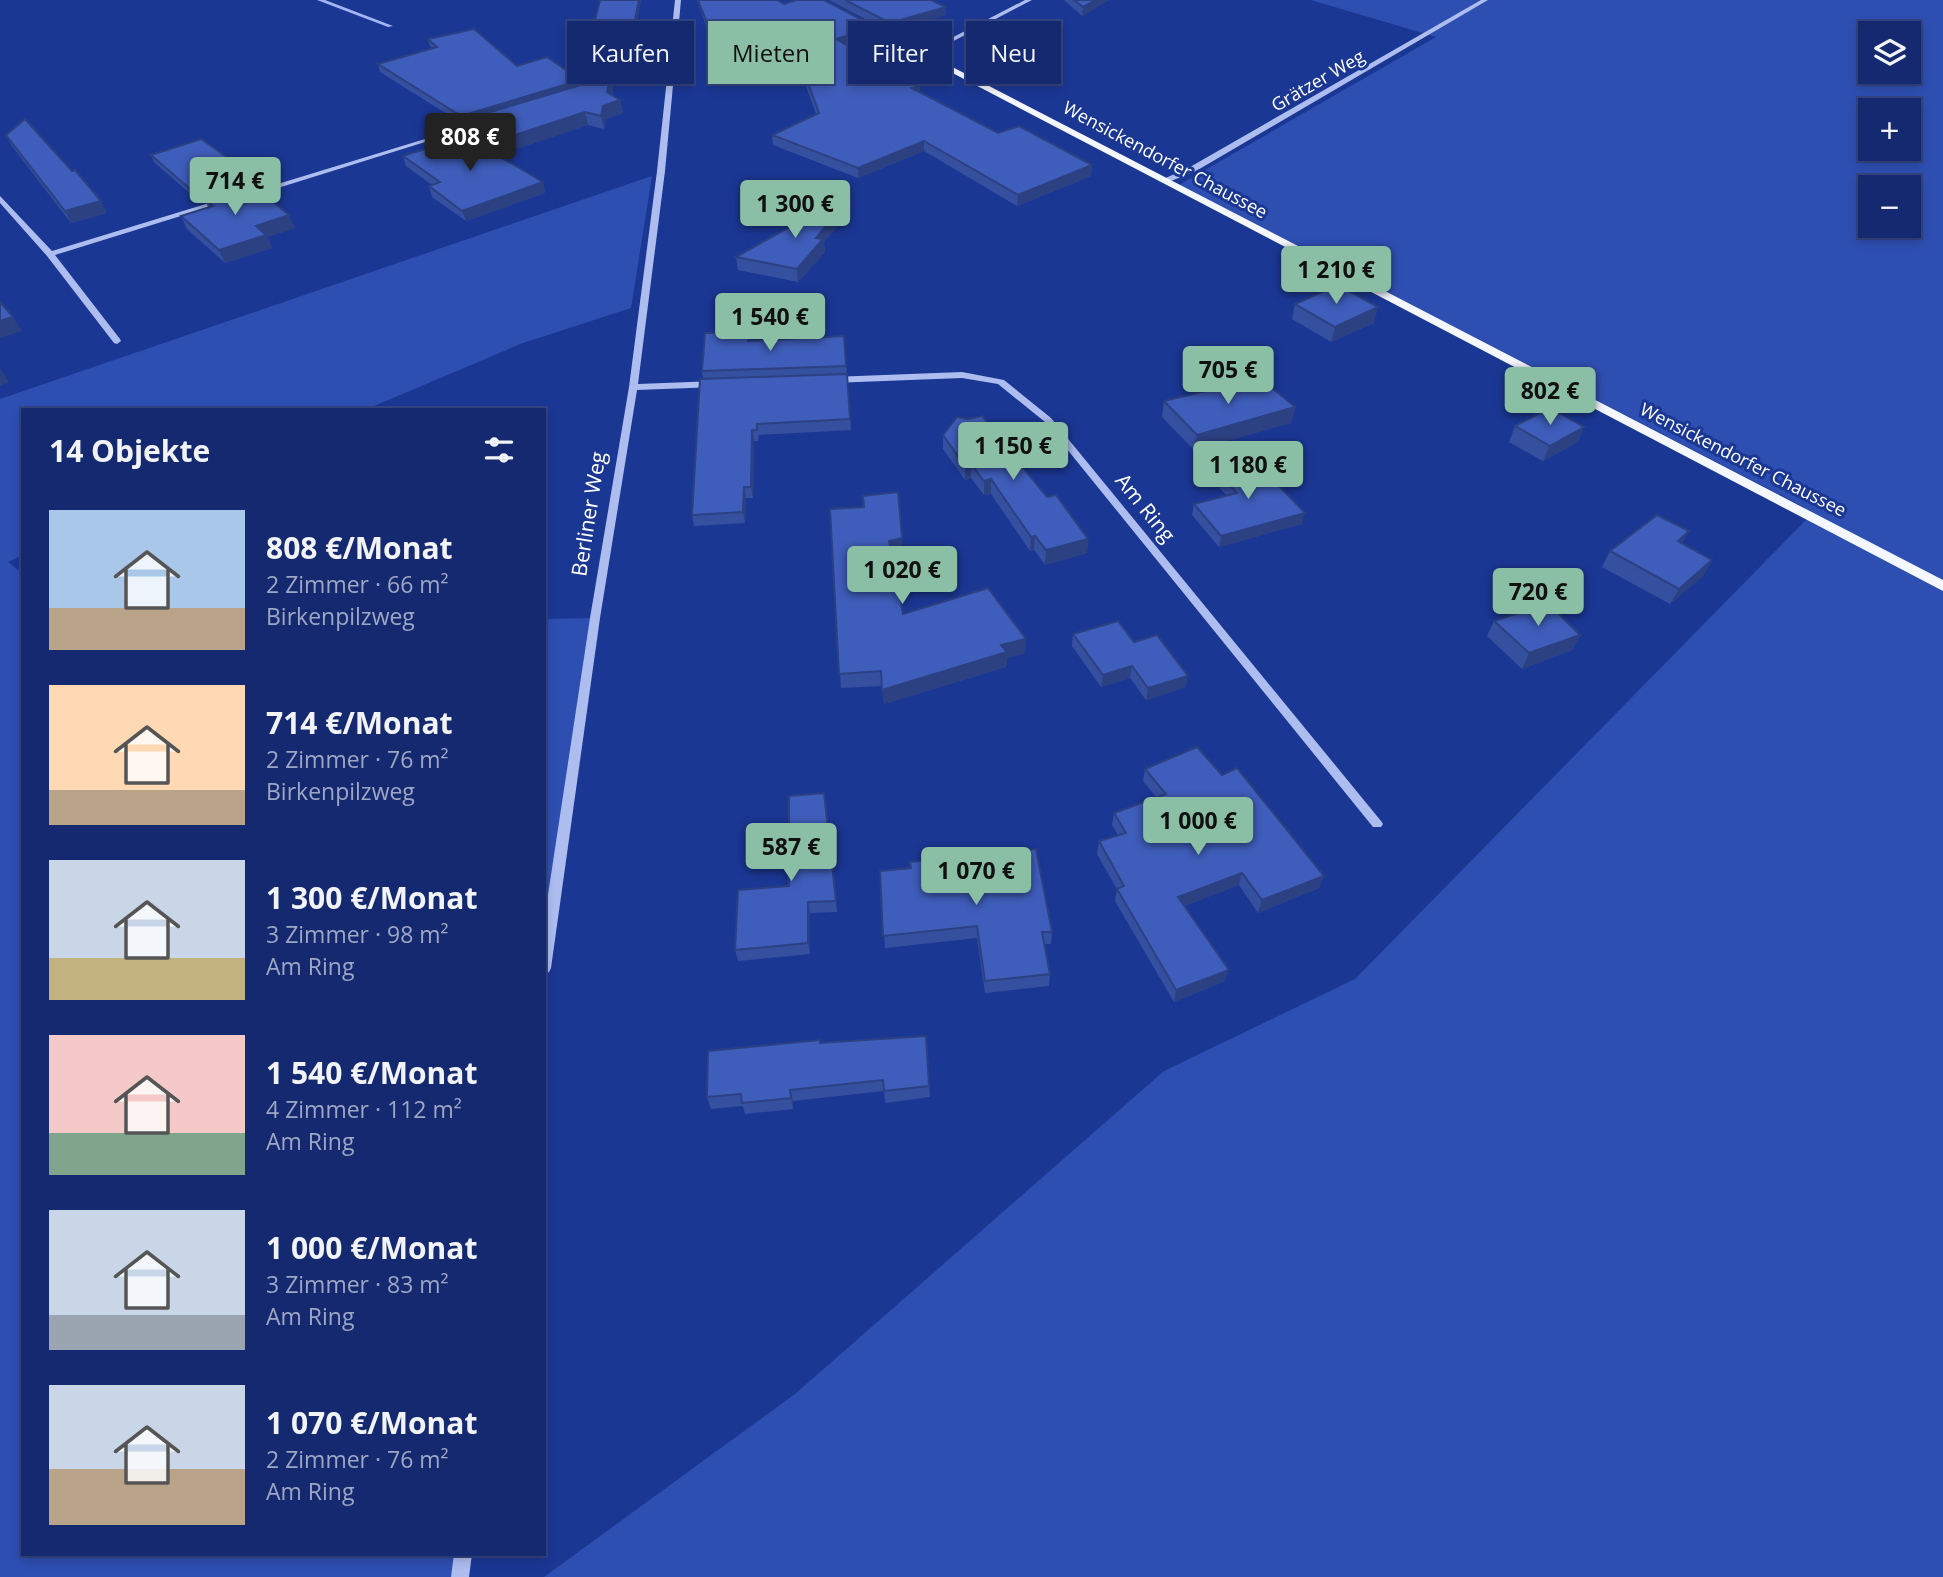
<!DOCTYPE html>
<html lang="de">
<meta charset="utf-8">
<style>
body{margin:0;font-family:"Open Sans",sans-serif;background:#1d3174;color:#f1f3f6;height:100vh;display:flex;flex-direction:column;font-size:26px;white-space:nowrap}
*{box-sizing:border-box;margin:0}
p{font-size:23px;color:#9da6c3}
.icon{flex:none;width:38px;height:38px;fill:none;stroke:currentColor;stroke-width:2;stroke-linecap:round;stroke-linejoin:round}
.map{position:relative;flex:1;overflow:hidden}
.panel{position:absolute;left:21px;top:408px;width:525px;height:1148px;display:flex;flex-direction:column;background:#14296f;border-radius:0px;box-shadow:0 4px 10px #0003,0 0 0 2px #334582}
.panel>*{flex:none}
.top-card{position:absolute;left:567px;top:21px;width:665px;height:63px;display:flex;gap:14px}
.tools{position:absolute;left:1858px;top:21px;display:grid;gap:14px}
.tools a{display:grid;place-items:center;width:63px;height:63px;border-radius:0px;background:#14296f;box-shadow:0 4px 10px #0003,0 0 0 2px #334582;font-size:35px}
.price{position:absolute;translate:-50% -60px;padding:0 16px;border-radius:7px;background:#8abfa5;color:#111;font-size:23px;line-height:46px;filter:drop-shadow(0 2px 4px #0008)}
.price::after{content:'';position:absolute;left:50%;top:42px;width:21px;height:16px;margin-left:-10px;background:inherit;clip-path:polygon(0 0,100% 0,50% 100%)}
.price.active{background:#222;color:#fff}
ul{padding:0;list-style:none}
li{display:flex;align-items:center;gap:21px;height:175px;padding:0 28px}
li span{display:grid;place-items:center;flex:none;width:196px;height:140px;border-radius:0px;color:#555}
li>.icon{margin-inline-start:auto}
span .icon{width:84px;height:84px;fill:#fffc;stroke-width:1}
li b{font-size:30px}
h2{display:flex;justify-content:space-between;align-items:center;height:84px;padding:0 28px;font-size:30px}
.tag{padding:0 24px;border-radius:0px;background:#14296f;box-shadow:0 4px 10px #0003,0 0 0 2px #334582;font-size:24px;line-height:63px}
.tag.active{background:#8abfa5;color:#111}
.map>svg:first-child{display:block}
.green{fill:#2e4fb2;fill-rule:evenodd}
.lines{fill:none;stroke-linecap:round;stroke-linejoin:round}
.stream{fill:#a0b5f1;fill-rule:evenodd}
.minor{fill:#adbdef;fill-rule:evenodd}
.major{fill:#f5f7ff;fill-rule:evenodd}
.wall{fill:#3650a0}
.shaded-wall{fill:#2c4182}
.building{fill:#3f5dba;stroke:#2c4182;stroke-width:2}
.labels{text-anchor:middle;stroke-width:6;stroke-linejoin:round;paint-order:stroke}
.far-street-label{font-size:18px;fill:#fff;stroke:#1b3794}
.street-label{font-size:21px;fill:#fff;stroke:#1b3794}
</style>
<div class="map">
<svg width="1943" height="1577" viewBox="0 0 1943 1577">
<rect width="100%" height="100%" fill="#1b3794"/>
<!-- green -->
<g class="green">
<path d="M1311,0H1943V1577H544L795,1394L1164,1071L1355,979L1807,519L1804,507L1179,185L1436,37ZM1871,33H1909V72H1871ZM1871,110H1909V149H1871ZM1871,187H1909V226H1871Z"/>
<path d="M652,176L631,308L523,343L367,409L23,410V555L8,562L23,574V1554H456L453,1577H0V399Z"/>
<path d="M595,618L544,936V619Z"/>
</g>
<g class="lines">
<!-- stream -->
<path class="stream" d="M317,0H325L393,26L388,27Z"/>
<!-- minor -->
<g class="minor">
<path d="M675,0H681L665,171L638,384L716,381L720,384L716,387L637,390L600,618L551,968L549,972L544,974V921L590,618L629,387L657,171L668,69L599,90L594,89L668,65Z"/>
<path d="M1025,0H1032L944,46L918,55L915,53L940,44Z"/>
<path d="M1481,0H1488L1196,171L1166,183L1159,181L1190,167Z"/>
<path d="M484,121L489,122L249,197L242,195Z"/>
<path d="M0,196L52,251L219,200L226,202L55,255L120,339L121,341L117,344L114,343L47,256L0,203Z"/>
<path d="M962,372L1004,380L1051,418L1381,821L1383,824L1381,827H1373L1045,422L998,384L962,378L832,383L828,380L832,377Z"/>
<path d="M454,1554H472L469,1577H451Z"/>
</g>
<!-- major -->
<path class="major" d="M813,0H823L1943,580V591Z"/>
</g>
<!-- wall -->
<g class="wall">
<path d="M600,0H641L631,51L622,52L616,78L612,79L613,88L612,95L620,100L623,113L606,119L604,129L588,125L507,152L473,131L471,122L463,124L380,72L378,64L432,48L430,46L428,39L517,66L581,80Z"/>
<path d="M697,0H777L784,4L876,36L847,45L921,92L998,133L1092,165L1091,176L1017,206L924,151L858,178L773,145L772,135L816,114L789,38L725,44L722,36L710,37Z"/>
<path d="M829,0H932L946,15L890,32Z"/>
<path d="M1064,0H1109L1082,16Z"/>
<path d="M6,135L107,213L71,223L12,146Z"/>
<path d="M151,155L241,167L244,175L238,177L244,182L246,185L295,228L267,237L272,248L225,263L187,229L181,216L208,207L206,202L201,203L154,162Z"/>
<path d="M403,156L543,182L545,193L466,221L432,197L429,186L432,185L406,166Z"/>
<path d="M850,197L851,210L824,242L825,252L798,282L738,270L736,257Z"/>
<path d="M1295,304L1374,323L1331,342L1292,319Z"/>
<path d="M844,336L847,374L703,379L702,371L749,341Z"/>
<path d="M847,374L851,430L759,435L758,441H754L753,498H746L745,523L694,526L692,515L700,379Z"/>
<path d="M1164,401L1295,407L1291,423L1194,450L1162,417Z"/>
<path d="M989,424L1010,430V444L1007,448L1047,497L1088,539L1087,553L1045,565L1034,550L1030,551L991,494L984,495L971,478L965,480L943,449V435Z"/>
<path d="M1515,426L1584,427L1578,442L1543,461L1509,442Z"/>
<path d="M1216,471L1302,524L1219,547L1192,515L1194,504L1227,496L1214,482Z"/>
<path d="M830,509L903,552L891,555L903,614L1025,653L1007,658L1006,667L884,704L882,686L841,688Z"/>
<path d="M1610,551L1712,560L1703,576L1670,604L1602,567Z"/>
<path d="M1494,621L1580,635L1572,650L1522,669L1487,636Z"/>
<path d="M1073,634L1134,642L1186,687L1146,700L1130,678L1101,687L1072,646Z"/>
<path d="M1145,769L1222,775L1324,876L1319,888L1258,913L1239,885L1184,906L1225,981L1174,1002L1115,901L1117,889L1097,854L1099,841L1118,835L1112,825L1114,813L1156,797L1143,781Z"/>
<path d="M826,804L837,912L810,913V954L738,961L735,950L789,886Z"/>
<path d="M880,871L1052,932L1051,944H1044L1050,974L1049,986L985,993L977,938L885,948Z"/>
<path d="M926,1036L930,1097L885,1103L884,1091L793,1101V1109L745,1114L743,1106L711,1109L707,1097L821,1043Z"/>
</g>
<!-- shaded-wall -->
<g class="shaded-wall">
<path d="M639,0H641L631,51L630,44Z"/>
<path d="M1096,0H1109L1082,16L1083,7Z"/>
<path d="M946,7V15L890,32V23Z"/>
<path d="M721,27L722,36L710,37L709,28Z"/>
<path d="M876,27V36L837,48L836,39Z"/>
<path d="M788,28L789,38L725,44L724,35Z"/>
<path d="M621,44L622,52L616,78L612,79L613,88L610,104L620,100L623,113L606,119L604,129L601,116L603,106L470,118L471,122L463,124L461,116L614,70Z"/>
<path d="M920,86L921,95L912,88Z"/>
<path d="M585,112L588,125L507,152L503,139Z"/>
<path d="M924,141V151L858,178V168Z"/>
<path d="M1092,165L1091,176L1017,206L1018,195Z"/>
<path d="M241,167L244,175L234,178L230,171Z"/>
<path d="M244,182L247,189L204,198L206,202L201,203L198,196Z"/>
<path d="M543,182L545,193L466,221L462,211Z"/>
<path d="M850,197L851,210L824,242L825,252L798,282L797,269L816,238Z"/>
<path d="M101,201L107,213L71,223L65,211Z"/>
<path d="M289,215L295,228L267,237L272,248L225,263L219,250L256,226Z"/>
<path d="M1378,307L1374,323L1331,342L1335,327Z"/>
<path d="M13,317L22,331L0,338V321Z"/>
<path d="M0,368L9,382L0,386Z"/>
<path d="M1295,407L1291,423L1194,450L1197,435Z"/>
<path d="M1584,427L1578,442L1543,461L1550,446Z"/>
<path d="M752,430L754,441L753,498L751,487Z"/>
<path d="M1010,430V444L1001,455V441Z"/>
<path d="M971,464V478L965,480V466Z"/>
<path d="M991,479V494L984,495V481Z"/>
<path d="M744,487L746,498L745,523L743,512Z"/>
<path d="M1305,513L1302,524L1219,547L1221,536Z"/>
<path d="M1689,531L1680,547L1678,541Z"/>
<path d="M1035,536L1034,550L1030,551L1031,537Z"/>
<path d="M902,538L903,552L890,555L889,541Z"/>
<path d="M1088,539L1087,553L1045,565L1046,550Z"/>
<path d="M1712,560L1703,576L1670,604L1679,589Z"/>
<path d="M1580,635L1572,650L1522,669L1529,653Z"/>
<path d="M1026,639L1025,653L1007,658L1006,667L884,704L882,690L1001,645Z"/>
<path d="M1132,666L1130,678L1101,687L1103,675Z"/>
<path d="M1188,676L1186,687L1146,700L1148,688Z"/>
<path d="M1242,873L1239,885L1176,909L1178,897Z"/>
<path d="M1324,876L1319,888L1258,913L1262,900Z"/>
<path d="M808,902L810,913V954L808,943Z"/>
<path d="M1229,970L1225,981L1174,1002L1176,990Z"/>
<path d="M790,1090L793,1101V1109L791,1098Z"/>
</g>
<!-- building -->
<g class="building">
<path d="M600,0H639L630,44H621L614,70L461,116L378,64L437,47L428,39L474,29L517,66L547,57L581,80Z"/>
<path d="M698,0H777L784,4L796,0H824L876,27L836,39L920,86L912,88L998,133L1019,126L1092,165L1018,195L924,141L858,168L772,135L819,113L788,28L724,35L721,27L709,28Z"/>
<path d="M845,0H931L946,7L890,23Z"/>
<path d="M1074,0H1096L1083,7Z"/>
<path d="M611,76L607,92L620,100L603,106L601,116L585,112L503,139L470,118Z"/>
<path d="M25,119L72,171L75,170L101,201L65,211L6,135Z"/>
<path d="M465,136L543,182L462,211L429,186L440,182L403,156Z"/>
<path d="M201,139L241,167L230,171L244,182L198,196L151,155Z"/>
<path d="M251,184L289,215L256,226L266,235L219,250L181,216L213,206L204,198Z"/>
<path d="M848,194L850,197L816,238L823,239L797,269L736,257Z"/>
<path d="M1338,285L1378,307L1335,327L1295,304Z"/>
<path d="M0,302L13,317L0,321Z"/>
<path d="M748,332V341L844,336L846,366L702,371L705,333Z"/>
<path d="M847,374L850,419L757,424V430H752L751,487H744L743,512L692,515L700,379Z"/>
<path d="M1260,378L1295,407L1197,435L1164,401Z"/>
<path d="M1550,408L1584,427L1550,446L1515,426Z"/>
<path d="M982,416L989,424L1010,430L1001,441L1047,497L1056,495L1088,539L1046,550L1035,536L1031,537L991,479L984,481L971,464L965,466L943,435L957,417L968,419Z"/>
<path d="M1254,460L1305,513L1221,536L1194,504L1237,493L1216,471Z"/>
<path d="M898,492L902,538L889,541L903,614L988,588L1026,639L1001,645L1007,652L882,690L881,671L839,674L830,509L864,507L863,496Z"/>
<path d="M1657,515L1689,531L1678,541L1712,560L1679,589L1610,551Z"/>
<path d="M1548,603L1580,635L1529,653L1494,621Z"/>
<path d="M1118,621L1134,642L1157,635L1188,676L1148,688L1132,666L1103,675L1073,634Z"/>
<path d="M1197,747L1222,775L1237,768L1324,876L1262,900L1242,873L1178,897L1229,970L1176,990L1117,889L1124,886L1099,841L1126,833L1114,813L1166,794L1145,769Z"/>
<path d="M824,793L836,901L808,902V943L735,950L738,890L789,886V796Z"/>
<path d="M1036,849L1052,932H1042L1050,974L985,981L977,926L883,936L880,871L911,868L910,862Z"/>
<path d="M926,1036L929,1086L884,1091L883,1080L790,1090L791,1098L742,1103L741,1094L707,1097L708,1051L820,1040V1043Z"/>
</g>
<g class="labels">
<!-- far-street labels -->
<g class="far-street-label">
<text transform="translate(1318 81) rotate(-30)" y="6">Grätzer Weg</text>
<text transform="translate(1165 160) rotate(28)" y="6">Wensickendorfer Chaussee</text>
<text transform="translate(1743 460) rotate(27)" y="6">Wensickendorfer Chaussee</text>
</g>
<!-- street labels -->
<g class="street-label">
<text transform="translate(1145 508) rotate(51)" y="7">Am Ring</text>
<text transform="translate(589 514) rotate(-81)" y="7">Berliner Weg</text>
</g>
</g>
</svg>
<div class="tools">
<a><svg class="icon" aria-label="layers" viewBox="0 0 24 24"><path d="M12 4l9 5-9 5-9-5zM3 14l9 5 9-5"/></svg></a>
<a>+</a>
<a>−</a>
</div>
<b class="price active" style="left:470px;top:173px">808 €</b>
<b class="price" style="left:235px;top:217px">714 €</b>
<b class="price" style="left:795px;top:240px">1 300 €</b>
<b class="price" style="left:1336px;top:306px">1 210 €</b>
<b class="price" style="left:770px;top:353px">1 540 €</b>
<b class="price" style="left:1228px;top:406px">705 €</b>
<b class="price" style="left:1550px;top:427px">802 €</b>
<b class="price" style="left:1013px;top:482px">1 150 €</b>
<b class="price" style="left:1248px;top:501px">1 180 €</b>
<b class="price" style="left:902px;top:606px">1 020 €</b>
<b class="price" style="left:1538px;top:628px">720 €</b>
<b class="price" style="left:1198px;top:857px">1 000 €</b>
<b class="price" style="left:791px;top:883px">587 €</b>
<b class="price" style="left:976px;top:907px">1 070 €</b>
<div class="top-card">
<a class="tag">Kaufen</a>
<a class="tag active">Mieten</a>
<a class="tag">Filter</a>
<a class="tag">Neu</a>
</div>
<section class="panel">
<h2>14 Objekte<svg class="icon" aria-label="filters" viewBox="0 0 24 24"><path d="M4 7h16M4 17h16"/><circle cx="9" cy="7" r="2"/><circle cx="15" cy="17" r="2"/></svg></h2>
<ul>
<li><span style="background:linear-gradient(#a9c7e8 70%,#b9a48a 0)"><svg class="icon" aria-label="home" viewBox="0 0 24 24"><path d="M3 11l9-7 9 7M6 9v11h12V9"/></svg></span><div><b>808 €/Monat</b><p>2 Zimmer · 66 m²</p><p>Birkenpilzweg</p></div></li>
<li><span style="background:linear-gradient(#ffd9b3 75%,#b9a48a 0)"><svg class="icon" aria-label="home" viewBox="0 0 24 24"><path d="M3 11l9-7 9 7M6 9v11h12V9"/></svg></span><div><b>714 €/Monat</b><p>2 Zimmer · 76 m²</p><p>Birkenpilzweg</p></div></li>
<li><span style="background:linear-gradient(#c9d6e8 70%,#c2b280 0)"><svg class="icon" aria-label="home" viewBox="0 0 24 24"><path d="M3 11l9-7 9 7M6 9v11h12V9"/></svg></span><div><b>1 300 €/Monat</b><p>3 Zimmer · 98 m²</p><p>Am Ring</p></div></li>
<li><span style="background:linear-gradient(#f6c9c9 70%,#7fa58c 0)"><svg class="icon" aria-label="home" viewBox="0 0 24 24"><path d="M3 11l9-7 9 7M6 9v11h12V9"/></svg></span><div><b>1 540 €/Monat</b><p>4 Zimmer · 112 m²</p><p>Am Ring</p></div></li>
<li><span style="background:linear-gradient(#c9d6e8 75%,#9aa5b1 0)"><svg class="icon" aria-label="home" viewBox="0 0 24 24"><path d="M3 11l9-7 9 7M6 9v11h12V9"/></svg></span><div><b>1 000 €/Monat</b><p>3 Zimmer · 83 m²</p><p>Am Ring</p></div></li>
<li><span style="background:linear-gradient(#c9d6e8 60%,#b9a48a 0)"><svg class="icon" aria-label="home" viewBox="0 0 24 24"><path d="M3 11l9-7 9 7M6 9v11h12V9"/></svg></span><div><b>1 070 €/Monat</b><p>2 Zimmer · 76 m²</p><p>Am Ring</p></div></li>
</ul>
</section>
</div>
